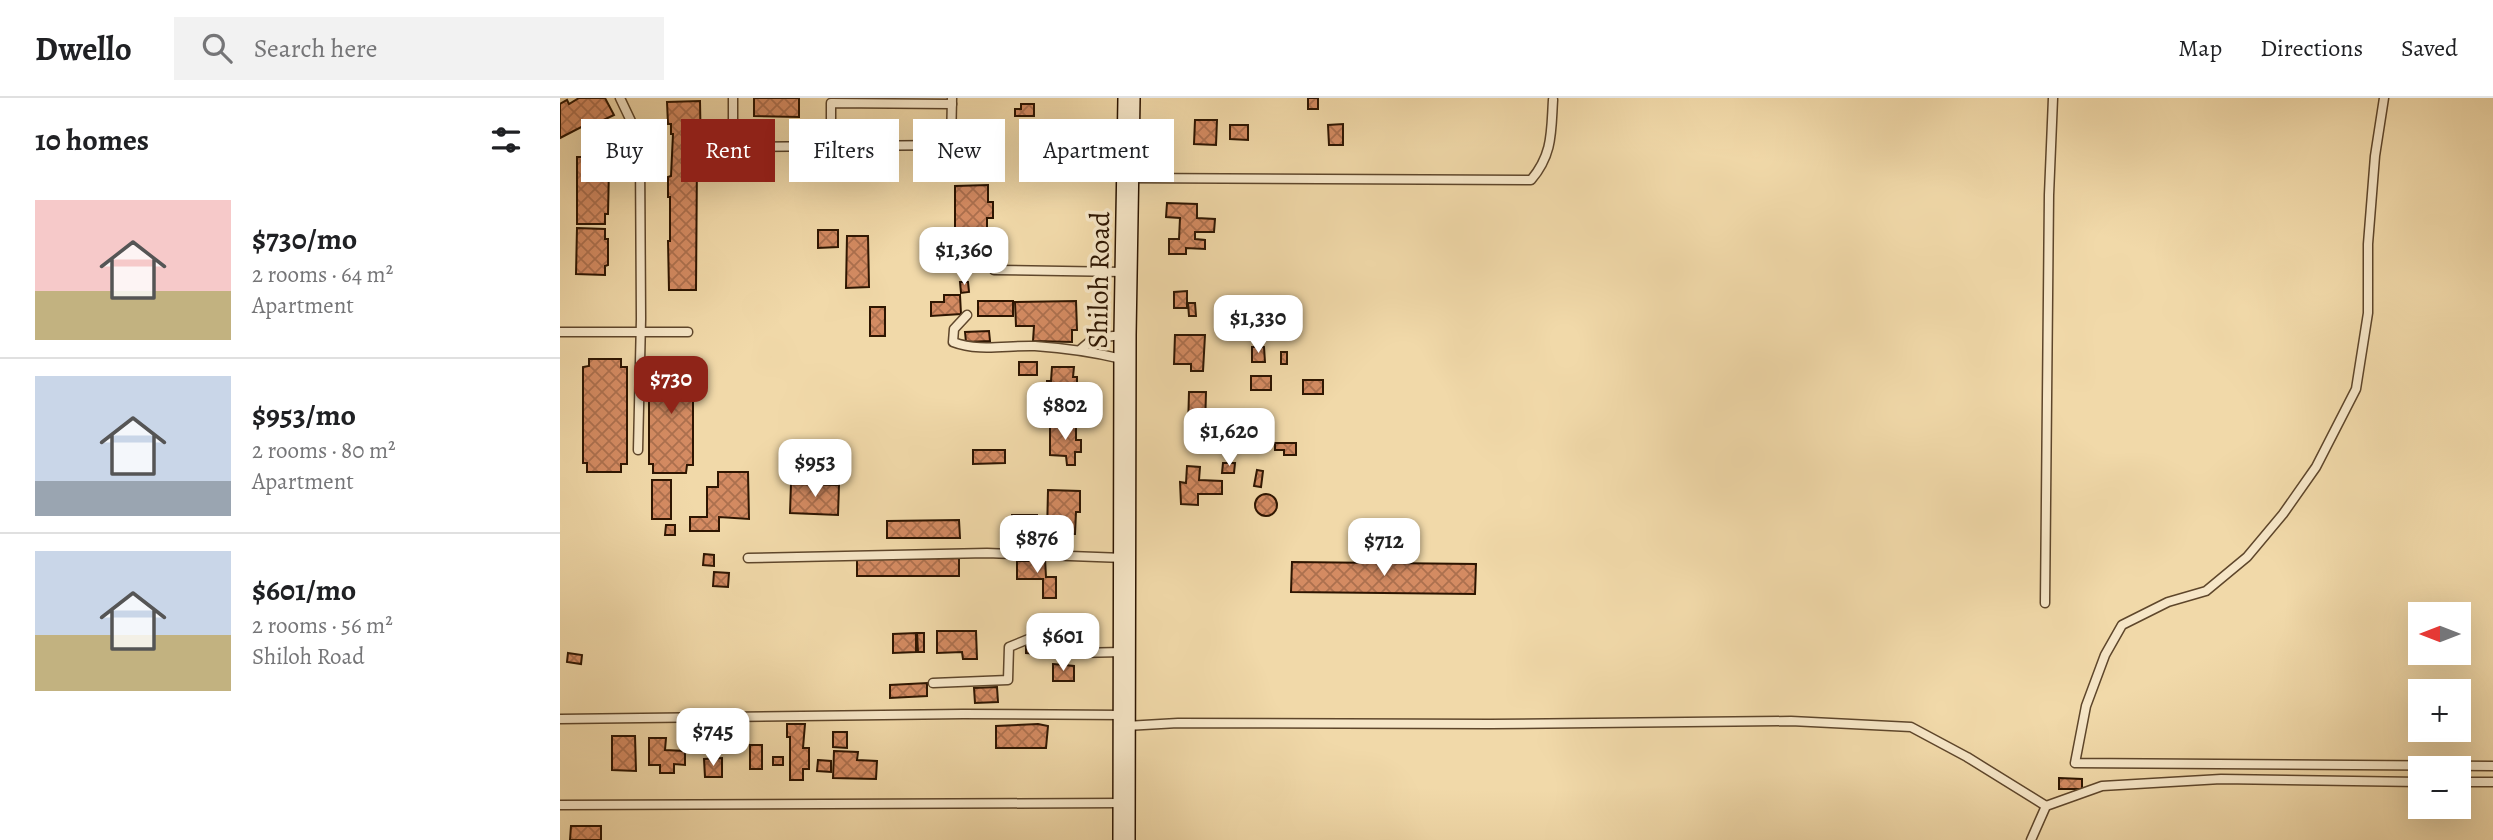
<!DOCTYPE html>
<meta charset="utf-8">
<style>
body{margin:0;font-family:Alegreya,serif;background:#f2f2f2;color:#202124;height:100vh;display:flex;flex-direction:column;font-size:26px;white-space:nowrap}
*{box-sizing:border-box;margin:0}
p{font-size:23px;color:#757577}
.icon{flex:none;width:38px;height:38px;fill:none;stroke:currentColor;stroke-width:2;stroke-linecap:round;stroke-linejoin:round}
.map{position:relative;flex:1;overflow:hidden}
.drawer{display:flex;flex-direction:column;background:#fff;width:560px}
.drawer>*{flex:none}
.top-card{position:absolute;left:21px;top:21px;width:665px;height:63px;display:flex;gap:14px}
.needle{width:46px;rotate:270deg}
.tools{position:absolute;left:1848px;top:504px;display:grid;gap:14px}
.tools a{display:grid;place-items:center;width:63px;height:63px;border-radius:0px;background:#fff;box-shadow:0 7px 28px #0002;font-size:35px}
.price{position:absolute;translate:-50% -60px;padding:0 16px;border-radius:14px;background:#fff;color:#222;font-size:23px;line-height:46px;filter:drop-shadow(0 2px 4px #0008)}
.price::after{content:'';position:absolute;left:50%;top:42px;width:21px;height:16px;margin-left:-10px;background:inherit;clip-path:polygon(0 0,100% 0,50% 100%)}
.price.active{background:#8f2418;color:#fff}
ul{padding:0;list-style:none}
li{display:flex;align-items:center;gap:21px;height:175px;padding:0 35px}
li+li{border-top:2px solid #e0e0e0}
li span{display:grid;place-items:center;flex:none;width:196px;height:140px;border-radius:0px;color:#555}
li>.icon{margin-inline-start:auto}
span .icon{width:84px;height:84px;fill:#fffc;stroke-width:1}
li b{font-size:30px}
h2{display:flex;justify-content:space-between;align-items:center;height:84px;padding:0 35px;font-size:30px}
.pill{padding:0 24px;border-radius:0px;background:#fff;box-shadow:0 7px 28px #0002;font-size:24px;line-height:63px}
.pill.active{background:#8f2418;color:#fff}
header{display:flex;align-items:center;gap:42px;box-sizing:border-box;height:98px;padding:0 35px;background:#fff;border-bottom:2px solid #e0e0e0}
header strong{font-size:33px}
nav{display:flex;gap:38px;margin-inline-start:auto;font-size:24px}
.search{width:490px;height:63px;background:#f2f2f2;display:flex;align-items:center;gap:18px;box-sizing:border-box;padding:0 24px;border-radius:0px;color:#757577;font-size:26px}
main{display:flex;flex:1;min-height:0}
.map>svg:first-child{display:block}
.building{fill:url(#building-cross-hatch);stroke:#2d1501;stroke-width:2}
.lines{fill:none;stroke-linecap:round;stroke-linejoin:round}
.service-casing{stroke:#5e462b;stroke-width:11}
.secondary-casing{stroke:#2d1501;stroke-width:24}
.service{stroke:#f6e6c7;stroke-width:8}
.secondary{stroke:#f6e6c7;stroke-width:21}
.labels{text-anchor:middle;stroke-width:7;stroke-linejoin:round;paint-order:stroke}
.street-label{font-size:28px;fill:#2d1501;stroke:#f6e6c7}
</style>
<header>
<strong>Dwello</strong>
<div class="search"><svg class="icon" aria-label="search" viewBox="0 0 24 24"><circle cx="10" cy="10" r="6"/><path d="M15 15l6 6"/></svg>Search here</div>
<nav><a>Map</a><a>Directions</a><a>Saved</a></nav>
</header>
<main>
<section class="drawer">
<h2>10 homes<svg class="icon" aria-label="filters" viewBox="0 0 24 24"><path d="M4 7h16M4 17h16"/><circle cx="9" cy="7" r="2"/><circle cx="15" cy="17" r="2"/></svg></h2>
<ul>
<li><span style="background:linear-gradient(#f6c9c9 65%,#c2b280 0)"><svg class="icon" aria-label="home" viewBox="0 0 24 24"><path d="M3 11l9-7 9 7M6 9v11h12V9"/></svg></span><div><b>$730/mo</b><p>2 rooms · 64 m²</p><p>Apartment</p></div></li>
<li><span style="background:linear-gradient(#c9d6e8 75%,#9aa5b1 0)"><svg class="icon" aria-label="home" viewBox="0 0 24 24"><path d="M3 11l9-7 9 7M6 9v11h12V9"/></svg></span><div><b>$953/mo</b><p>2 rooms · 80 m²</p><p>Apartment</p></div></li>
<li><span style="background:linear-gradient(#c9d6e8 60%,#c2b280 0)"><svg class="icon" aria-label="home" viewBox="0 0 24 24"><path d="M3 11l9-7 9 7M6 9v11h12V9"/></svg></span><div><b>$601/mo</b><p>2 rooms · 56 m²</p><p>Shiloh Road</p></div></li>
</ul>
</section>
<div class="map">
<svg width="1933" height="742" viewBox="0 0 1933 742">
<defs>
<pattern id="building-cross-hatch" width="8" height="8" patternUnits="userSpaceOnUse" patternTransform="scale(1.75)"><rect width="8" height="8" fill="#d48b62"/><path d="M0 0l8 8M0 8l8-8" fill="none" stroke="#ac704e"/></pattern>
</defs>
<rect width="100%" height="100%" fill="#f1d9a9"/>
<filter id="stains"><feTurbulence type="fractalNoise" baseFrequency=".00286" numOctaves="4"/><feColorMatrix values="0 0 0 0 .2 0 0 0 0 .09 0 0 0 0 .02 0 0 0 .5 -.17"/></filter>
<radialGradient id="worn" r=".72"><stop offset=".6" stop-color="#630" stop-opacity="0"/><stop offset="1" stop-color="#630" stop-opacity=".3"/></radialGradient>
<!-- building -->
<g class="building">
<path d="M19,0H45L54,17L31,28L29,25L0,40V6L7,2L9,6Z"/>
<path d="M194,0H239V19L194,18Z"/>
<rect x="748" y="0" width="10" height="11"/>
<path d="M140,3L141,60H137L136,192H109L108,143H110V99H108V79L111,78L113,36H111V26H108L107,4Z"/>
<path d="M461,6H474V18H455V11H461Z"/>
<path d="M635,22H657L656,47L634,46Z"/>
<path d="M783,26V47H769L768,27Z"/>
<path d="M477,27H496L498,49H502L503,70H478Z"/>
<path d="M670,27H688V42L670,41Z"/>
<path d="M58,29L68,49L56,55L45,36Z"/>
<path d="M17,59H46V69H49L48,116H45V126H17Z"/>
<path d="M428,87V104H433V120H427V136H395V88Z"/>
<path d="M607,105L637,106V120L655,121L654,134H635V141L645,142V151L626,150V156H609V141H619L620,120L606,119Z"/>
<path d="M17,130L45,131V141H48V167L45,168V177L16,176Z"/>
<path d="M258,132H278V149L258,150Z"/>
<path d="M287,138H308L309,189L286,190Z"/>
<path d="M400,184H408L409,194L401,195Z"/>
<path d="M627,193V210H614V194Z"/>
<path d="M384,197H400L401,216L371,218V204H384Z"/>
<rect x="418" y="203" width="35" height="15"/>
<path d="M516,203L517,232H512V244L473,243L474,228H456L455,204Z"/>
<path d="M628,205H635L636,218H629Z"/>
<rect x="310" y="209" width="15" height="29"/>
<path d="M429,233L430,243L406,244L405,234Z"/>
<path d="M615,237H645L643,273H631V266H614Z"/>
<path d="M692,249H704L705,264H692Z"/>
<rect x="721" y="254" width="6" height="12"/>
<path d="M29,261H61V269H67V366H61V374H27V365H23V269L29,268Z"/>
<path d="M95,261H127V270H133V367H127L126,375H93V366H89V270L95,269Z"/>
<rect x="459" y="264" width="18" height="13"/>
<path d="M492,269H514L513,279H517V295H509V303L502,304L498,296H487V283H491Z"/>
<rect x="691" y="278" width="20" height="14"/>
<rect x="743" y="282" width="20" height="14"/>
<path d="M629,294H646L645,330H628Z"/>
<path d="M490,326L516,327V342H521V354H515V367H507L506,358L490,357Z"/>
<path d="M715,345H736V357H724V352H715Z"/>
<path d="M413,352H445V365L413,366Z"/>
<path d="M663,365H675L674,375H662Z"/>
<path d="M627,368L640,369L639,382L662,383V396H638V407L621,406L620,384L626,385Z"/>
<path d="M697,372L703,373L701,389L694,388Z"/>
<path d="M158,374H188L189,421L159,419V433H130V419H147V389H158Z"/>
<rect x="92" y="382" width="19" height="39"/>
<path d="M231,386L279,387L278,417L230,415Z"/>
<path d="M488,392L520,393V414H516L515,436H487Z"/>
<circle cx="706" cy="407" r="11"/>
<rect x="452" y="417" width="25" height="19"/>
<path d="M399,422L400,440H327V423Z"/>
<path d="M106,427H115V437H105Z"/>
<path d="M144,456L154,457V468L143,467Z"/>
<path d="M399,460V478H297V461Z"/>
<path d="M468,460H485L486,479H496V500H483V481H457V463H468Z"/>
<path d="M732,464L916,466L915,496L731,494Z"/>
<path d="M154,474L169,475L168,489L153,488Z"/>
<path d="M377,533H416L417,561H403L402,554L377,555Z"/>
<path d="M356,535V554L333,555V536Z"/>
<path d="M357,535H364V554H358Z"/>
<path d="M466,546L492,547V557L466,555Z"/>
<path d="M8,555L22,557L21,566L7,564Z"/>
<path d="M493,566L514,568V583H493Z"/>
<path d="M367,585V598L330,600V587Z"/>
<path d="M437,589L438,604L415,605L414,590Z"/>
<path d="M227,626H245L243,650H249V671H243V682H230V639H227Z"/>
<path d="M478,626L488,628L486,650H436V628Z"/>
<path d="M273,634H287V650L273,649Z"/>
<path d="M52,638H75L76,673L52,672Z"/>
<path d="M89,640H106L105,652L125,653V667L114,666V675H100V667H89Z"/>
<rect x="190" y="647" width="12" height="24"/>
<path d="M274,653L298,654L297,662L317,663L316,681L273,680Z"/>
<rect x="213" y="659" width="10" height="8"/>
<path d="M162,660V679H145L144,661Z"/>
<path d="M258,662L271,663V674L257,673Z"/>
<path d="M1499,680L1522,681V691H1499Z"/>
<path d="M11,728H41V742H10Z"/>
</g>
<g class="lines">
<defs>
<g id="service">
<path d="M60,0L79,40L80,55L81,221L78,352"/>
<path d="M173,0V49L391,47L392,0"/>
<path d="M1824,0L1815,58L1808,146V215L1796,291L1756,369L1723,416L1687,459L1646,493L1608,504L1562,527L1545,557L1526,608L1515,665L1933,668"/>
<path d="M271,48V5L392,6"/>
<path d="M568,80L971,82C993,56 991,34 993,2"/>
<path d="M434,172L564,174"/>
<path d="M407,217L394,231L393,244C419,254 447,247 475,248C505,250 533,254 562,261"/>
<path d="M0,234H128"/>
<path d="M521,251L534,240L563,237"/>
<path d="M188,460L427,455L564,460"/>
<path d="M1485,505L1489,97L1493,0"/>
<path d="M373,585L448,582L449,549L471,540L513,538V555L564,554"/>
<path d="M0,621L403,616L564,617"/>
<path d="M566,628L618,625L930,626L1231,623L1351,629L1407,659L1486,708"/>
<path d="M1899,684H1933"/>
<path d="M0,707L563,705"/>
<path d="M1471,742L1486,708L1542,688L1661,681L1860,684"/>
</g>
<path id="secondary" d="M564,742L565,237L569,0"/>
</defs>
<!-- service casing -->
<use href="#service" class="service-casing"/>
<!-- secondary casing -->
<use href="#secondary" class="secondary-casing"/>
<!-- service -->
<use href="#service" class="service"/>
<!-- secondary -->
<use href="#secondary" class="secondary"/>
</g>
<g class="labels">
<!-- street labels -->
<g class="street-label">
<text transform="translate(538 182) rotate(-89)" y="10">Shiloh Road</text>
</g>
</g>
<rect width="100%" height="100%" filter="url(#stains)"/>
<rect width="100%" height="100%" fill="url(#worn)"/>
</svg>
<div class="tools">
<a><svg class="needle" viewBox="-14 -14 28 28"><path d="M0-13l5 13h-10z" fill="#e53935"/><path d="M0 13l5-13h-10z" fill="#757577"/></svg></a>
<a>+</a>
<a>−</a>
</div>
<b class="price" style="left:404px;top:189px">$1,360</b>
<b class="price" style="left:698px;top:257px">$1,330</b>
<b class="price active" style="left:111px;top:318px">$730</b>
<b class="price" style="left:505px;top:344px">$802</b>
<b class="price" style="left:669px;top:370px">$1,620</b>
<b class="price" style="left:255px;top:401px">$953</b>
<b class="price" style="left:477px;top:477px">$876</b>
<b class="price" style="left:824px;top:480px">$712</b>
<b class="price" style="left:503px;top:575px">$601</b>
<b class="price" style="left:153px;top:670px">$745</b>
<div class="top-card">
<a class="pill">Buy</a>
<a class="pill active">Rent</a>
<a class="pill">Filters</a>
<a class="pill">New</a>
<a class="pill">Apartment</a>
</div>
</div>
</main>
